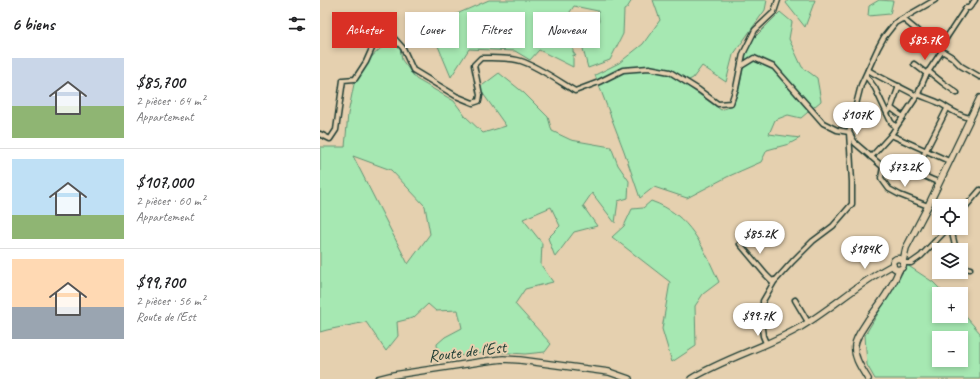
<!DOCTYPE html>
<html lang="fr">
<meta charset="utf-8">
<style>
body{margin:0;font-family:Caveat,sans-serif;background:#f6f6f6;color:#202124;height:100vh;display:flex;flex-direction:column;font-size:15px;white-space:nowrap}
*{box-sizing:border-box;margin:0}
p{font-size:13px;color:#757577}
.icon{flex:none;width:22px;height:22px;fill:none;stroke:currentColor;stroke-width:2;stroke-linecap:round;stroke-linejoin:round}
.map{position:relative;flex:1;overflow:hidden}
.sheet{display:flex;flex-direction:column;background:#fff;width:320px}
.sheet>*{flex:none}
.top-card{position:absolute;left:12px;top:12px;width:380px;height:36px;display:flex;gap:8px}
.buttons{position:absolute;left:612px;top:199px;display:grid;gap:8px}
.buttons a{display:grid;place-items:center;width:36px;height:36px;border-radius:0px;background:#fff;box-shadow:0 2px 6px #0003;font-size:20px}
.price{position:absolute;translate:-50% -34px;padding:0 9px;border-radius:14px;background:#fff;color:#222;font-size:13px;line-height:26px;filter:drop-shadow(0 1px 2px #0008)}
.price::after{content:'';position:absolute;left:50%;top:24px;width:12px;height:9px;margin-left:-6px;background:inherit;clip-path:polygon(0 0,100% 0,50% 100%)}
.price.on{background:#d93025;color:#fff}
ul{padding:0;list-style:none}
li{display:flex;align-items:center;gap:12px;height:100px;padding:0 12px}
li+li{border-top:1px solid #e0e0e0}
li span{display:grid;place-items:center;flex:none;width:112px;height:80px;border-radius:0px;color:#555}
li>.icon{margin-inline-start:auto}
span .icon{width:48px;height:48px;fill:#fffc;stroke-width:1}
li b{font-size:17px}
h2{display:flex;justify-content:space-between;align-items:center;height:48px;padding:0 12px;font-size:17px}
.chip{padding:0 14px;border-radius:0px;background:#fff;box-shadow:0 2px 6px #0003;font-size:14px;line-height:36px}
.chip.on{background:#d93025;color:#fff}
main{display:flex;flex:1;min-height:0}
.map>svg:first-child{display:block}
.green{fill:#a6e8b2;stroke:#629273;fill-rule:evenodd}
.lines{fill:none;stroke-linecap:round;stroke-linejoin:round}
.minor-casing{stroke:#1f3d34;stroke-width:7}
.secondary-casing{stroke:#1f3d34;stroke-width:8}
.minor{stroke:#e5d0af;stroke-width:4}
.secondary{stroke:#e5d0af;stroke-width:5.5}
.labels{text-anchor:middle;stroke-width:4;stroke-linejoin:round;paint-order:stroke}
.street-label{font-size:17px;fill:#1f3d34;stroke:#e5d0af}
</style>
<main>
<section class="sheet">
<h2>6 biens<svg class="icon" aria-label="filters" viewBox="0 0 24 24"><path d="M4 7h16M4 17h16"/><circle cx="9" cy="7" r="2"/><circle cx="15" cy="17" r="2"/></svg></h2>
<ul>
<li><span style="background:linear-gradient(#c9d6e8 60%,#8fb573 0)"><svg class="icon" aria-label="home" viewBox="0 0 24 24"><path d="M3 11l9-7 9 7M6 9v11h12V9"/></svg></span><div><b>$85,700</b><p>2 pièces · 64 m²</p><p>Appartement</p></div></li>
<li><span style="background:linear-gradient(#bfe0f5 70%,#8fb573 0)"><svg class="icon" aria-label="home" viewBox="0 0 24 24"><path d="M3 11l9-7 9 7M6 9v11h12V9"/></svg></span><div><b>$107,000</b><p>2 pièces · 60 m²</p><p>Appartement</p></div></li>
<li><span style="background:linear-gradient(#ffd9b3 60%,#9aa5b1 0)"><svg class="icon" aria-label="home" viewBox="0 0 24 24"><path d="M3 11l9-7 9 7M6 9v11h12V9"/></svg></span><div><b>$99,700</b><p>2 pièces · 56 m²</p><p>Route de l'Est</p></div></li>
</ul>
</section>
<div class="map">
<svg width="660" height="379" viewBox="0 0 660 379">
<rect width="100%" height="100%" fill="#e5d0af"/>
<filter id="ink" filterUnits="userSpaceOnUse"><feTurbulence type="fractalNoise" baseFrequency=".025" numOctaves="2"/><feDisplacementMap in="SourceGraphic" scale="8" xChannelSelector="R" yChannelSelector="G"/><feConvolveMatrix kernelMatrix="1 2 1 2 8 2 1 2 1" color-interpolation-filters="sRGB"/></filter>
<g filter="url(#ink)">
<!-- green -->
<g class="green">
<path d="M169,0H312L307,8L304,10L303,34L290,60L268,68L263,49L270,41L279,21L278,11L254,6L242,24L253,41V52L256,56L253,55V67L219,50L210,60L195,51L149,49L131,77L118,46L116,23Z"/>
<path d="M333,0H447L445,10L413,55L406,82L382,66L373,78L363,83L401,110L413,105L419,90L428,44L460,12L472,22L469,39L482,67L497,78L501,101L481,118L468,115L455,120L449,134L480,138L469,144L447,150L441,162L407,177L367,198L334,187L320,198L304,151L275,75L299,63L323,44L340,20Z"/>
<path d="M468,0H495L485,27L466,3Z"/>
<path d="M559,0L573,1L570,14L548,16L549,6Z"/>
<path d="M79,43L82,60L96,79L134,101L145,116L163,133L186,126L159,88L179,73L204,93L228,117L232,131L251,140L291,147L298,165L309,181L308,198L298,201L295,223L272,193L263,206L277,226L254,232L235,257L228,238L240,226L231,207L203,219L222,243L221,265L233,282L205,289L195,304L231,344L225,352L205,354L175,352L118,358L117,344L125,337L142,328L138,310L116,311L108,304L93,318L77,322L78,336L66,351L46,322L7,330L0,332V147H25L28,114L35,79L46,62L61,48ZM33,156L71,170L105,206L110,234L88,264Z"/>
<path d="M331,201C371,215 383,247 399,282L383,294L375,306L376,346L352,362L342,329L350,282L292,237L304,226L312,209L323,208Z"/>
<path d="M587,265L613,282L625,294H619V316H641V311L660,333V379H555L547,365L545,335ZM619,338H641V360H619Z"/>
</g>
<g class="lines">
<defs>
<g id="minor">
<path d="M583,19L622,51L632,57L641,66L660,77"/>
<path d="M594,64L607,74"/>
<path d="M421,66L434,58L454,67L503,123L517,130L529,132L535,143L563,167C580,164 603,176 618,182"/>
<path d="M548,70C564,80 581,87 597,96L599,95C606,98 614,100 621,104C631,110 639,116 650,118"/>
<path d="M608,71L623,83L637,93"/>
<path d="M546,76L555,88L571,122L576,127"/>
<path d="M571,108L583,117"/>
<path d="M567,113L571,108L579,86"/>
<path d="M0,134L10,139L16,130L23,80L35,79L46,62L54,44L66,35L73,37L83,48L93,70L136,96L153,103L159,101L160,95L154,65L161,58C174,58 188,57 201,61C217,66 240,82 255,91L279,82L303,70L329,68L350,72L379,90L398,104L411,103L416,88L423,54L435,30L454,12L458,0"/>
<path d="M571,135L597,96L606,75L622,51L621,46L646,8H649L655,0"/>
<path d="M551,157L571,135L629,161"/>
<path d="M563,167L561,178L569,189L580,195L608,206"/>
<path d="M597,173L599,164L627,109"/>
<path d="M641,212L660,190"/>
<path d="M627,229L632,233L636,250"/>
<path d="M420,244L446,275L452,281L454,280"/>
<path d="M584,263H591L601,256L628,228"/>
<path d="M641,265L642,267L650,269"/>
<path d="M475,300L488,322"/>
<path d="M446,343L443,336L440,314L443,309V301L454,282L473,261L493,241L513,226L532,204V182L529,132L541,85L558,48L564,37L575,23L615,0"/>
</g>
<g id="secondary">
<circle cx="578" cy="264" r="5.5"/>
<path d="M583,261L586,248L608,206L660,98"/>
<path d="M58,379L74,375L166,361L183,359L200,360L289,372L309,379"/>
<path d="M371,379C405,358 444,348 479,328C512,309 539,282 573,265"/>
<path d="M548,379C542,369 533,357 535,345C536,336 544,327 548,320C560,304 572,288 579,270"/>
</g>
</defs>
<!-- minor casing -->
<use href="#minor" class="minor-casing"/>
<!-- secondary casing -->
<use href="#secondary" class="secondary-casing"/>
<!-- minor -->
<use href="#minor" class="minor"/>
<!-- secondary -->
<use href="#secondary" class="secondary"/>
</g>
</g>
<g class="labels">
<!-- street labels -->
<g class="street-label">
<text transform="translate(147 351) rotate(-7)" y="6">Route de l'Est</text>
</g>
</g>
</svg>
<div class="buttons">
<a><svg class="icon" aria-label="locate" viewBox="0 0 24 24"><circle cx="12" cy="12" r="6"/><path d="M12 2v4M12 18v4M2 12h4M18 12h4"/></svg></a>
<a><svg class="icon" aria-label="layers" viewBox="0 0 24 24"><path d="M12 4l9 5-9 5-9-5zM3 14l9 5 9-5"/></svg></a>
<a>+</a>
<a>−</a>
</div>
<b class="price on" style="left:605px;top:61px">$85.7K</b>
<b class="price" style="left:537px;top:136px">$107K</b>
<b class="price" style="left:585px;top:188px">$73.2K</b>
<b class="price" style="left:440px;top:255px">$85.2K</b>
<b class="price" style="left:545px;top:270px">$184K</b>
<b class="price" style="left:438px;top:337px">$99.7K</b>
<div class="top-card">
<a class="chip on">Acheter</a>
<a class="chip">Louer</a>
<a class="chip">Filtres</a>
<a class="chip">Nouveau</a>
</div>
</div>
</main>
